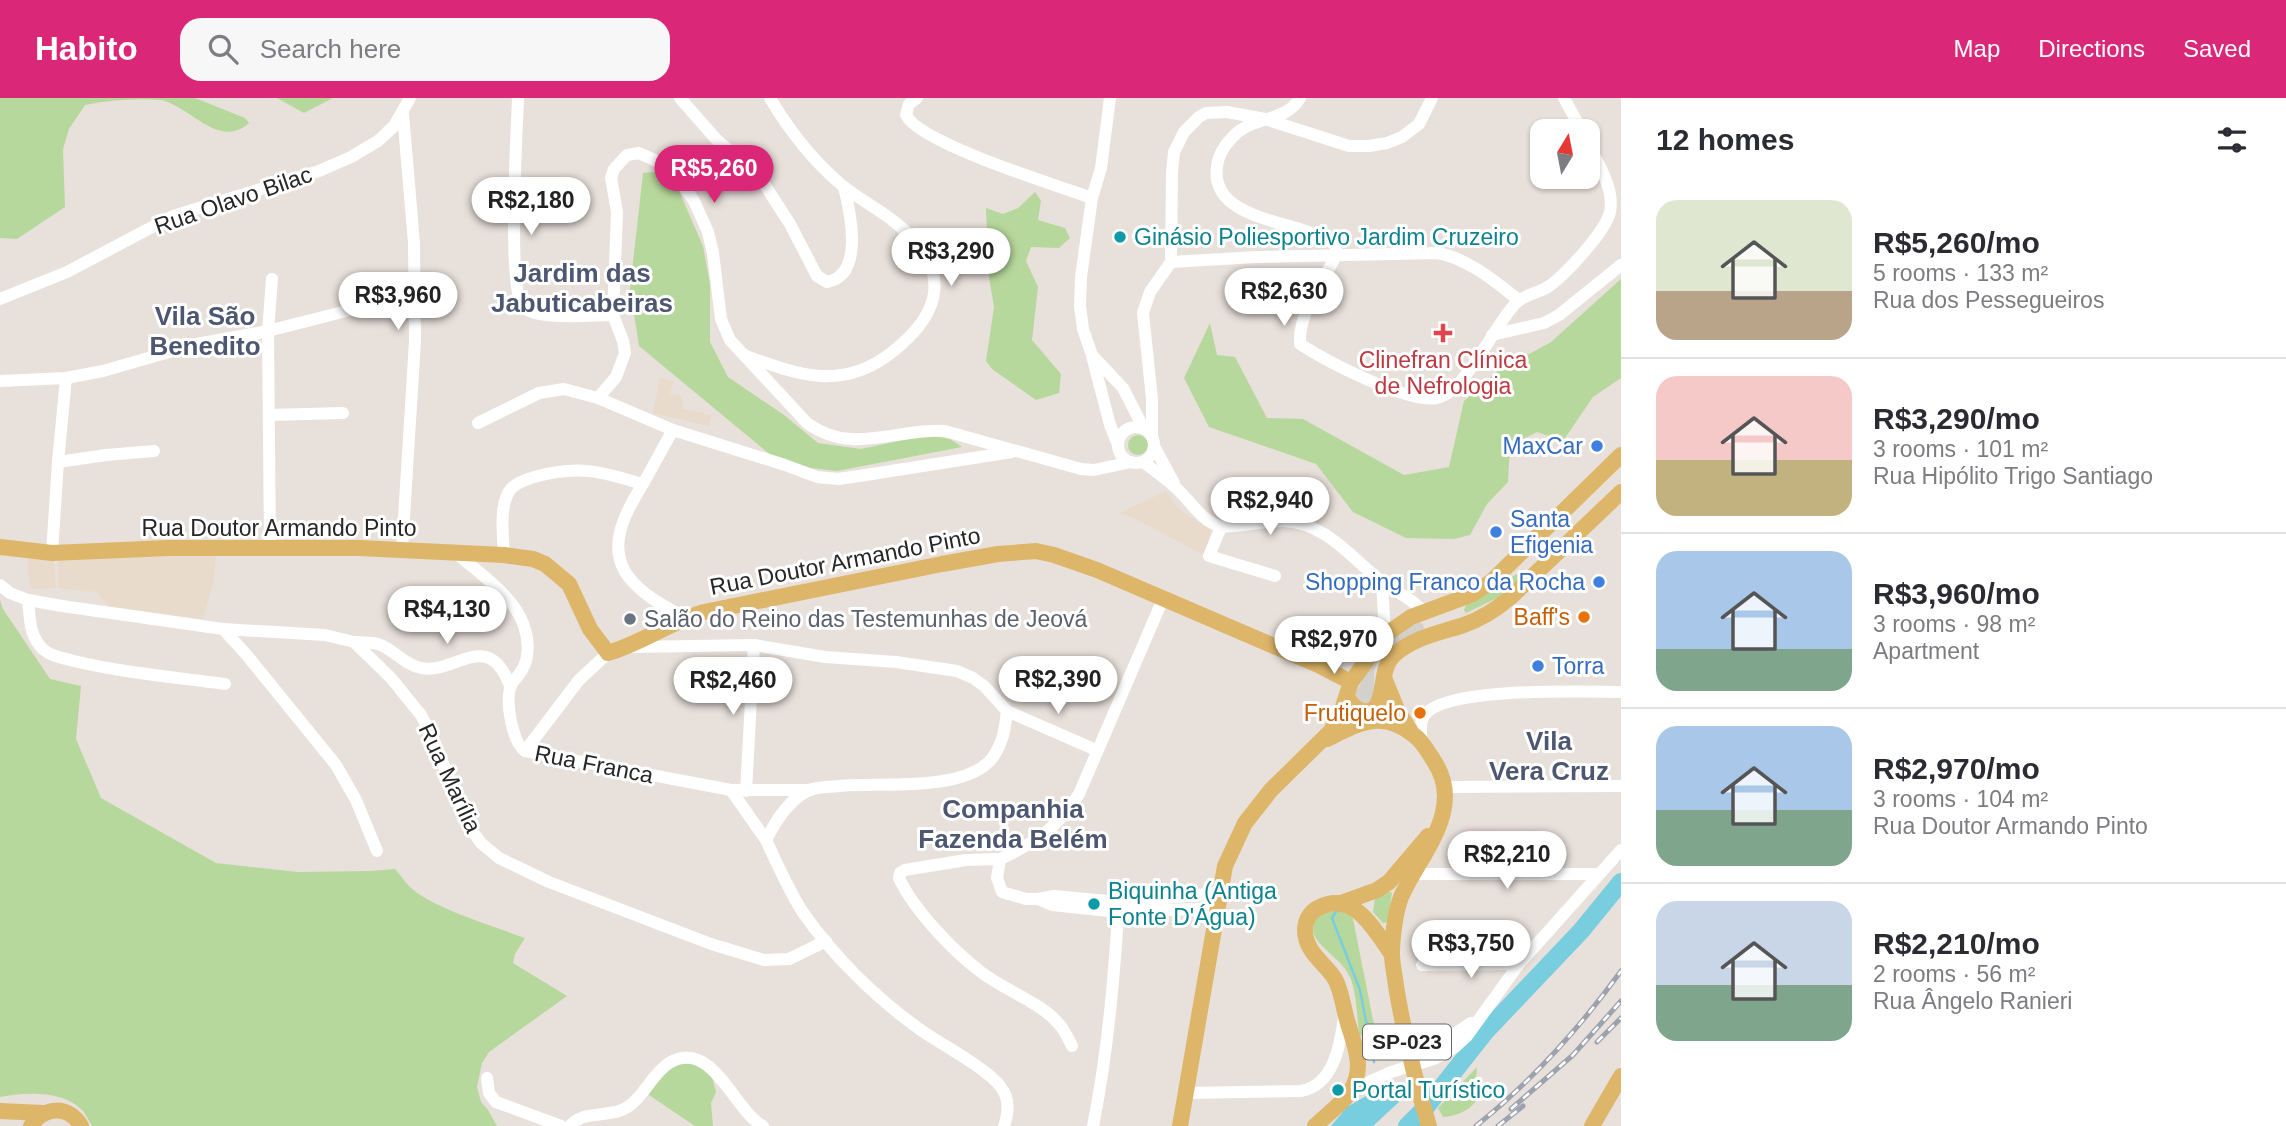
<!DOCTYPE html>
<meta charset="utf-8">
<style>
body{margin:0;font-family:Helvetica,sans-serif;background:#f7f7f7;color:#2b2b33;height:100vh;display:flex;flex-direction:column;font-size:26px;white-space:nowrap}
*{box-sizing:border-box;margin:0}
p{font-size:23px;color:#7c7c81}
.icon{flex:none;width:38px;height:38px;fill:none;stroke:currentColor;stroke-width:2;stroke-linecap:round;stroke-linejoin:round}
.map{position:relative;flex:1;overflow:hidden}
.drawer{display:flex;flex-direction:column;background:#fff;width:665px}
.drawer>*{flex:none}
.needle{width:46px;rotate:10deg}
.tools{position:absolute;left:1530px;top:21px;display:grid;gap:14px}
.tools a{display:grid;place-items:center;width:70px;height:70px;border-radius:14px;background:#fff;box-shadow:0 2px 5px #0004;font-size:35px}
.price{position:absolute;translate:-50% -60px;padding:0 16px;border-radius:24px;background:#fff;color:#222;font-size:23px;line-height:46px;filter:drop-shadow(0 2px 4px #0008)}
.price::after{content:'';position:absolute;left:50%;top:42px;width:21px;height:16px;margin-left:-10px;background:inherit;clip-path:polygon(0 0,100% 0,50% 100%)}
.price.on{background:#db2777;color:#fff}
ul{padding:0;list-style:none}
li{display:flex;align-items:center;gap:21px;height:175px;padding:0 35px}
li+li{border-top:2px solid #e1e1e2}
li span{display:grid;place-items:center;flex:none;width:196px;height:140px;border-radius:21px;color:#555}
li>.icon{margin-inline-start:auto}
span .icon{width:84px;height:84px;fill:#fffc;stroke-width:1}
li b{font-size:30px}
h2{display:flex;justify-content:space-between;align-items:center;height:84px;padding:0 35px;font-size:30px}
header{display:flex;align-items:center;gap:42px;box-sizing:border-box;height:98px;padding:0 35px;background:#db2777;color:#fff}
header strong{font-size:33px}
nav{display:flex;gap:38px;margin-inline-start:auto;font-size:24px}
.search{width:490px;height:63px;background:#f7f7f7;display:flex;align-items:center;gap:18px;box-sizing:border-box;padding:0 24px;border-radius:21px;color:#7c7c81;font-size:26px}
main{display:flex;flex:1;min-height:0}
.map>svg:first-child{display:block}
.education{fill:#e8dbcb}
.medical{fill:#eed7db}
.green{fill:#b7d89c}
.plaza{fill:#d4d0cc}
.water{fill:#78cdde}
.lines{fill:none;stroke-linecap:round;stroke-linejoin:round}
.stream{stroke:#78cdde;stroke-width:2.5}
.river{stroke:#78cdde;stroke-width:18}
.minor{stroke:#fff;stroke-width:12}
.major{stroke:#deb669;stroke-width:16}
.rail-casing{stroke:#9da2af;stroke-width:5}
.rail{stroke:#fff;stroke-width:2.5;stroke-dasharray:8;stroke-linecap:butt}
.culture-dot{fill:#0f9aa8;stroke:#fff;stroke-width:2.5}
.health-dot{fill:#e0444e;stroke:#fff;stroke-width:2.5}
.shop-dot{fill:#3f7fe0;stroke:#fff;stroke-width:2.5}
.food-dot{fill:#e8710a;stroke:#fff;stroke-width:2.5}
.worship-dot{fill:#6b7280;stroke:#fff;stroke-width:2.5}
.labels{text-anchor:middle;stroke-width:6;stroke-linejoin:round;paint-order:stroke}
.shield{fill:#fff;stroke:#686868;stroke-width:2}
.shield-label{font-size:21px;font-weight:bold;fill:#272727}
.street-label{font-size:23px;fill:#272727;stroke:#fff}
.culture-label{font-size:23px;fill:#0d838f;stroke:#fff;text-anchor:start}
.health-label{font-size:23px;fill:#be3a42;stroke:#fff}
.shop-label{font-size:23px;fill:#366cbe;stroke:#fff;text-anchor:end}
.food-label{font-size:23px;fill:#c56008;stroke:#fff;text-anchor:end}
.worship-label{font-size:23px;fill:#5b616d;stroke:#fff;text-anchor:start}
.quarter-label{font-size:26px;font-weight:bold;fill:#4d5771;stroke:#fff}
</style>
<header>
<strong>Habito</strong>
<div class="search"><svg class="icon" aria-label="search" viewBox="0 0 24 24"><circle cx="10" cy="10" r="6"/><path d="M15 15l6 6"/></svg>Search here</div>
<nav><a>Map</a><a>Directions</a><a>Saved</a></nav>
</header>
<main>
<div class="map">
<svg width="1621" height="1028" viewBox="0 0 1621 1028">
<rect width="100%" height="100%" fill="#e8e0da"/>
<!-- education -->
<g class="education">
<path d="M660,280L674,283L670,296L681,298L683,311L712,317L709,328L653,315Z"/>
<path d="M1166,393L1173,404L1184,415L1211,432L1205,458L1138,422L1120,415Z"/>
<path d="M216,454L214,481L203,521L108,508L97,494L59,490L58,462Z"/>
<path d="M28,460H54L56,490L31,491L28,477Z"/>
</g>
<!-- medical -->
<path class="medical" d="M1464,730L1530,731L1527,761L1455,758L1453,750Z"/>
<!-- green -->
<g class="green">
<path d="M0,0H195L245,20L249,25C219,52 190,8 161,2C136,0 109,2 85,7L69,31L63,51L65,109L17,141L0,140Z"/>
<path d="M277,0H333L304,15Z"/>
<path d="M655,74L679,93L703,148L710,186V244L728,279L784,317L818,345L861,351L927,337L950,341L962,349L837,373L811,370L772,358L639,248L630,191L643,75Z"/>
<path d="M1035,94L1041,103L1038,122L1065,130L1070,140L1059,150L1031,149L1026,163L1038,189L1032,242L1061,276L1059,295L1036,302L992,271L986,263L994,209L989,180L986,110L1003,116L1018,110Z"/>
<path d="M1621,181V280L1593,299L1563,343L1537,334L1510,348L1508,384L1487,406L1470,437L1454,441L1406,440L1353,414L1316,366L1209,329L1184,280L1210,225L1217,257L1235,259L1267,320L1303,321L1404,377L1449,369L1464,303L1498,273L1551,244Z"/>
<circle cx="1138" cy="347" r="10"/>
<path d="M1529,472L1497,500L1466,515L1464,512L1466,507L1515,477Z"/>
<path d="M0,502L3,511L50,581L81,588L76,641L101,700L216,765L298,774L371,773L395,771C400,776 404,783 409,788C429,809 496,829 525,840L515,856L513,865L567,898L489,954L482,965L477,989L481,1004L488,1012L497,1028H92C89,1023 86,1017 83,1013C64,992 25,994 0,999Z"/>
<path d="M1388,793L1392,795L1388,824L1383,825L1373,814L1375,800Z"/>
<path d="M1329,809L1351,816L1353,821L1377,942L1382,953L1376,952L1359,936C1357,918 1357,894 1349,877C1336,851 1289,839 1329,809Z"/>
<path d="M693,964L711,975L716,994L711,1005L713,1028H695L646,995L669,967Z"/>
<path d="M1477,969L1476,982L1482,992C1476,1009 1461,1018 1443,1019L1438,1010Z"/>
</g>
<!-- plaza -->
<path class="plaza" d="M1419,524L1423,526L1424,531L1382,554L1374,572L1375,601L1367,609L1357,605L1355,596L1374,560L1393,539Z"/>
<!-- water -->
<path class="water" d="M1385,987L1399,1004L1373,1028H1331L1347,1009Z"/>
<g class="lines">
<!-- stream -->
<path class="stream" d="M1337,812L1332,820L1360,892L1374,964"/>
<!-- river -->
<path class="river" d="M1407,1028L1426,1009L1486,933L1581,833L1621,784"/>
<!-- minor -->
<g class="minor">
<path d="M518,0C517,31 507,192 523,209C536,223 593,217 613,217"/>
<path d="M680,0L715,40L761,81L790,126L817,178L827,184C865,177 850,113 844,89"/>
<path d="M917,0L909,6L906,17C919,45 1058,88 1092,100"/>
<path d="M1110,0L1101,70L1092,100L1081,179L1080,208L1083,231L1092,257L1123,290L1144,331"/>
<path d="M1300,0C1288,21 1263,19 1244,30C1233,36 1221,51 1218,63C1206,112 1268,121 1300,131C1312,135 1324,140 1335,146L1337,156C1323,183 1298,215 1300,246C1326,263 1408,306 1437,300C1466,294 1495,225 1517,204C1525,197 1537,195 1546,190C1563,180 1606,133 1610,114C1615,90 1597,64 1587,44"/>
<path d="M1564,0L1582,33"/>
<path d="M1171,164L1257,159L1438,155C1469,161 1494,183 1519,202"/>
<path d="M0,201L67,174L173,118L319,73L351,59L378,43L394,28L410,0"/>
<path d="M1492,237L1544,225L1559,217L1621,167"/>
<path d="M746,258C799,277 842,293 891,255C944,214 952,171 896,125C880,112 861,102 844,89C814,64 790,34 770,0"/>
<path d="M1092,258L1110,327L1118,347"/>
<path d="M0,283L66,280L103,273L197,246L268,233L413,196"/>
<path d="M598,300L616,279L625,255L623,243L613,217L617,114L611,80L614,71L627,57L639,55L659,64L680,83L694,103L708,134L713,155L721,221L730,242L807,325C852,358 895,330 945,333L1081,371L1094,372L1131,364"/>
<path d="M269,317L343,315"/>
<path d="M478,325L539,295L564,291L598,300L673,332L785,367L817,379L838,381L859,378L1012,354"/>
<circle cx="1136" cy="347" r="18"/>
<path d="M673,332C663,349 654,367 644,384C626,414 603,451 632,483C646,499 666,509 685,520"/>
<path d="M1152,339V301L1143,215L1150,194L1171,164L1172,75L1174,54L1184,34L1199,19L1206,15L1227,14L1265,21L1349,48H1369L1387,45L1402,39L1419,26L1432,0"/>
<path d="M1154,348L1174,385"/>
<path d="M58,364L106,357L154,353"/>
<path d="M1143,364C1154,372 1166,381 1176,390C1189,401 1202,424 1220,428C1231,431 1267,422 1284,423C1326,425 1350,459 1381,483C1396,494 1412,500 1424,514"/>
<path d="M1221,429L1209,458L1275,478"/>
<path d="M270,448L268,233L272,181"/>
<path d="M402,452L415,243L414,145L403,16"/>
<path d="M455,454C478,475 514,497 524,528C529,543 530,562 520,575C518,579 512,583 511,588C505,602 512,644 525,653L731,692H811"/>
<path d="M52,455L58,364L66,280"/>
<path d="M504,457C503,438 499,408 510,392C516,384 526,382 534,379C577,367 601,373 642,386"/>
<path d="M1382,484L1385,537"/>
<path d="M0,487L10,495L28,502L62,508L223,531L325,537L354,544L391,580L421,617L432,638L467,726L481,745L499,760L549,784L711,846L764,862L789,861L826,843"/>
<path d="M1163,501L1079,696C1060,728 1033,746 1000,761L997,780L1002,794L1026,801H1038L1054,798L1119,804L1220,795"/>
<path d="M28,502C30,520 29,539 44,552C52,559 64,560 74,563C124,575 174,579 225,586"/>
<path d="M223,531L245,555L336,667L356,702L377,753"/>
<path d="M356,544C363,545 371,544 378,546C394,551 404,567 421,570C455,577 488,529 510,588"/>
<path d="M631,549L754,547L825,559L896,564L957,573L973,580L984,588L1007,613L1096,652"/>
<path d="M1422,644C1421,636 1419,625 1424,618C1442,588 1585,594 1621,594"/>
<path d="M525,653L579,582L608,555"/>
<path d="M1445,689L1621,688"/>
<path d="M731,692L766,742"/>
<path d="M746,693L754,547"/>
<path d="M1000,761L966,762L905,772L900,775L899,780C914,812 953,853 981,874C1004,892 1040,904 1058,925C1064,931 1068,940 1072,948"/>
<path d="M1415,776H1599"/>
<path d="M1038,801L1052,807L1118,814L1218,810"/>
<path d="M1422,867L1519,866"/>
<path d="M1386,943L1397,951C1423,954 1451,939 1471,925"/>
<path d="M487,980L489,995L496,1004L561,1028"/>
<path d="M1187,995L1301,993C1334,987 1340,947 1344,920"/>
<path d="M1350,996L1360,988L1391,974L1434,961L1455,949L1467,938L1519,866L1621,752"/>
<path d="M570,1028C583,1011 612,1021 629,1008C645,997 652,976 669,965C712,939 734,1013 763,1028"/>
<path d="M1004,1028C1009,1014 1010,1000 1000,988C987,970 938,945 918,930C875,899 832,857 802,813C788,791 777,766 766,742C776,722 790,699 812,691C820,689 831,689 839,688C880,684 967,695 993,659C1003,645 1005,630 1007,613"/>
<path d="M1093,1028C1108,954 1114,879 1119,804"/>
</g>
<!-- major -->
<g class="major">
<path d="M0,449L52,455L168,450H359L504,457L533,461L545,466L569,486L590,531L608,555C642,545 670,524 704,514L942,466L998,456L1036,453L1054,457L1097,472L1318,567L1351,584"/>
<path d="M1385,582L1398,614L1410,632"/>
<path d="M1347,599C1353,610 1364,618 1375,610C1386,595 1380,573 1392,559C1409,541 1438,535 1461,528C1480,522 1497,511 1512,498L1621,394"/>
<path d="M1327,641C1360,625 1382,611 1415,638C1423,644 1428,654 1434,663C1466,712 1420,756 1401,799C1395,815 1393,835 1392,851C1391,863 1395,877 1396,888C1404,936 1415,982 1429,1028"/>
<path d="M1341,805L1377,792L1389,784L1428,738"/>
<path d="M0,1013L43,1015"/>
<path d="M31,1028C44,1008 69,1007 81,1028"/>
<path d="M1180,1028L1225,768L1245,725L1271,692L1331,633L1342,612L1351,584L1385,537L1411,519L1473,496L1492,483L1621,357"/>
<path d="M1315,1028C1324,1019 1345,1003 1350,994C1366,969 1354,947 1347,922C1343,909 1342,894 1335,881C1325,865 1305,854 1305,832C1305,823 1310,814 1318,810C1353,791 1374,831 1391,855"/>
<path d="M1592,1028L1621,978"/>
</g>
<defs>
<g id="rail">
<path d="M1597,944L1621,920"/>
<path d="M1511,1011L1573,957L1621,903"/>
<path d="M1476,1028C1532,983 1579,931 1621,873"/>
<path d="M1498,1028L1523,1008"/>
</g>
</defs>
<!-- rail casing -->
<use href="#rail" class="rail-casing"/>
<!-- rail -->
<use href="#rail" class="rail"/>
</g>
<!-- markers -->
<g class="culture-dot">
<circle cx="1120" cy="139" r="7"/>
<circle cx="1094" cy="806" r="7"/>
<circle cx="1338" cy="992" r="7"/>
</g>
<path class="health-dot" d="M1439.5 224.5h7v7h7v7h-7v7h-7v-7h-7v-7h7z"/>
<g class="shop-dot">
<circle cx="1597" cy="348" r="7"/>
<circle cx="1496" cy="434" r="7"/>
<circle cx="1599" cy="484" r="7"/>
<circle cx="1538" cy="568" r="7"/>
</g>
<g class="food-dot">
<circle cx="1584" cy="519" r="7"/>
<circle cx="1420" cy="615" r="7"/>
</g>
<circle class="worship-dot" cx="630" cy="521" r="7"/>
<g class="labels">
<!-- shield labels -->
<rect class="shield" x="1363" y="926.5" width="88" height="35" rx="5"/>
<g class="shield-label">
<text x="1407" y="951">SP-023</text>
</g>
<!-- street labels -->
<g class="street-label">
<text transform="translate(233 102) rotate(-19)" y="8">Rua Olavo Bilac</text>
<text x="279" y="438">Rua Doutor Armando Pinto</text>
<text transform="translate(845 463) rotate(-11)" y="8">Rua Doutor Armando Pinto</text>
<text transform="translate(594 666) rotate(11)" y="8">Rua Franca</text>
<text transform="translate(450 680) rotate(65)" y="8">Rua Marília</text>
</g>
<!-- culture labels -->
<g class="culture-label">
<text x="1134" y="147">Ginásio Poliesportivo Jardim Cruzeiro</text>
<text x="1108" y="801">Biquinha (Antiga<tspan x="1108" dy="26">Fonte D'Água)</tspan></text>
<text x="1352" y="1000">Portal Turístico</text>
</g>
<!-- health labels -->
<g class="health-label">
<text x="1443" y="270">Clinefran Clínica<tspan x="1443" dy="26">de Nefrologia</tspan></text>
</g>
<!-- shop labels -->
<g class="shop-label">
<text x="1583" y="356">MaxCar</text>
<text x="1510" y="429" text-anchor="start">Santa<tspan x="1510" dy="26">Efigenia</tspan></text>
<text x="1585" y="492">Shopping Franco da Rocha</text>
<text x="1552" y="576" text-anchor="start">Torra</text>
</g>
<!-- food labels -->
<g class="food-label">
<text x="1570" y="527">Baff's</text>
<text x="1406" y="623">Frutiquelo</text>
</g>
<!-- worship labels -->
<g class="worship-label">
<text x="644" y="529">Salão do Reino das Testemunhas de Jeová</text>
</g>
<!-- quarter labels -->
<g class="quarter-label">
<text x="582" y="184">Jardim das<tspan x="582" dy="30">Jabuticabeiras</tspan></text>
<text x="205" y="227">Vila São<tspan x="205" dy="30">Benedito</tspan></text>
<text x="1549" y="652">Vila<tspan x="1549" dy="30">Vera Cruz</tspan></text>
<text x="1013" y="720">Companhia<tspan x="1013" dy="30">Fazenda Belém</tspan></text>
</g>
</g>
</svg>
<div class="tools">
<a><svg class="needle" viewBox="-14 -14 28 28"><path d="M0-13l5 13h-10z" fill="#e53935"/><path d="M0 13l5-13h-10z" fill="#7c7c81"/></svg></a>
</div>
<b class="price on" style="left:714px;top:107px">R$5,260</b>
<b class="price" style="left:531px;top:139px">R$2,180</b>
<b class="price" style="left:951px;top:190px">R$3,290</b>
<b class="price" style="left:1284px;top:230px">R$2,630</b>
<b class="price" style="left:398px;top:234px">R$3,960</b>
<b class="price" style="left:1270px;top:439px">R$2,940</b>
<b class="price" style="left:447px;top:548px">R$4,130</b>
<b class="price" style="left:1334px;top:578px">R$2,970</b>
<b class="price" style="left:1058px;top:618px">R$2,390</b>
<b class="price" style="left:733px;top:619px">R$2,460</b>
<b class="price" style="left:1507px;top:793px">R$2,210</b>
<b class="price" style="left:1471px;top:882px">R$3,750</b>
</div>
<section class="drawer">
<h2>12 homes<svg class="icon" aria-label="filters" viewBox="0 0 24 24"><path d="M4 7h16M4 17h16"/><circle cx="9" cy="7" r="2"/><circle cx="15" cy="17" r="2"/></svg></h2>
<ul>
<li><span style="background:linear-gradient(#dfe7d0 65%,#b9a48a 0)"><svg class="icon" aria-label="home" viewBox="0 0 24 24"><path d="M3 11l9-7 9 7M6 9v11h12V9"/></svg></span><div><b>R$5,260/mo</b><p>5 rooms · 133 m²</p><p>Rua dos Pessegueiros</p></div></li>
<li><span style="background:linear-gradient(#f6c9c9 60%,#c2b280 0)"><svg class="icon" aria-label="home" viewBox="0 0 24 24"><path d="M3 11l9-7 9 7M6 9v11h12V9"/></svg></span><div><b>R$3,290/mo</b><p>3 rooms · 101 m²</p><p>Rua Hipólito Trigo Santiago</p></div></li>
<li><span style="background:linear-gradient(#a9c7e8 70%,#7fa58c 0)"><svg class="icon" aria-label="home" viewBox="0 0 24 24"><path d="M3 11l9-7 9 7M6 9v11h12V9"/></svg></span><div><b>R$3,960/mo</b><p>3 rooms · 98 m²</p><p>Apartment</p></div></li>
<li><span style="background:linear-gradient(#a9c7e8 60%,#7fa58c 0)"><svg class="icon" aria-label="home" viewBox="0 0 24 24"><path d="M3 11l9-7 9 7M6 9v11h12V9"/></svg></span><div><b>R$2,970/mo</b><p>3 rooms · 104 m²</p><p>Rua Doutor Armando Pinto</p></div></li>
<li><span style="background:linear-gradient(#c9d6e8 60%,#7fa58c 0)"><svg class="icon" aria-label="home" viewBox="0 0 24 24"><path d="M3 11l9-7 9 7M6 9v11h12V9"/></svg></span><div><b>R$2,210/mo</b><p>2 rooms · 56 m²</p><p>Rua Ângelo Ranieri</p></div></li>
</ul>
</section>
</main>
